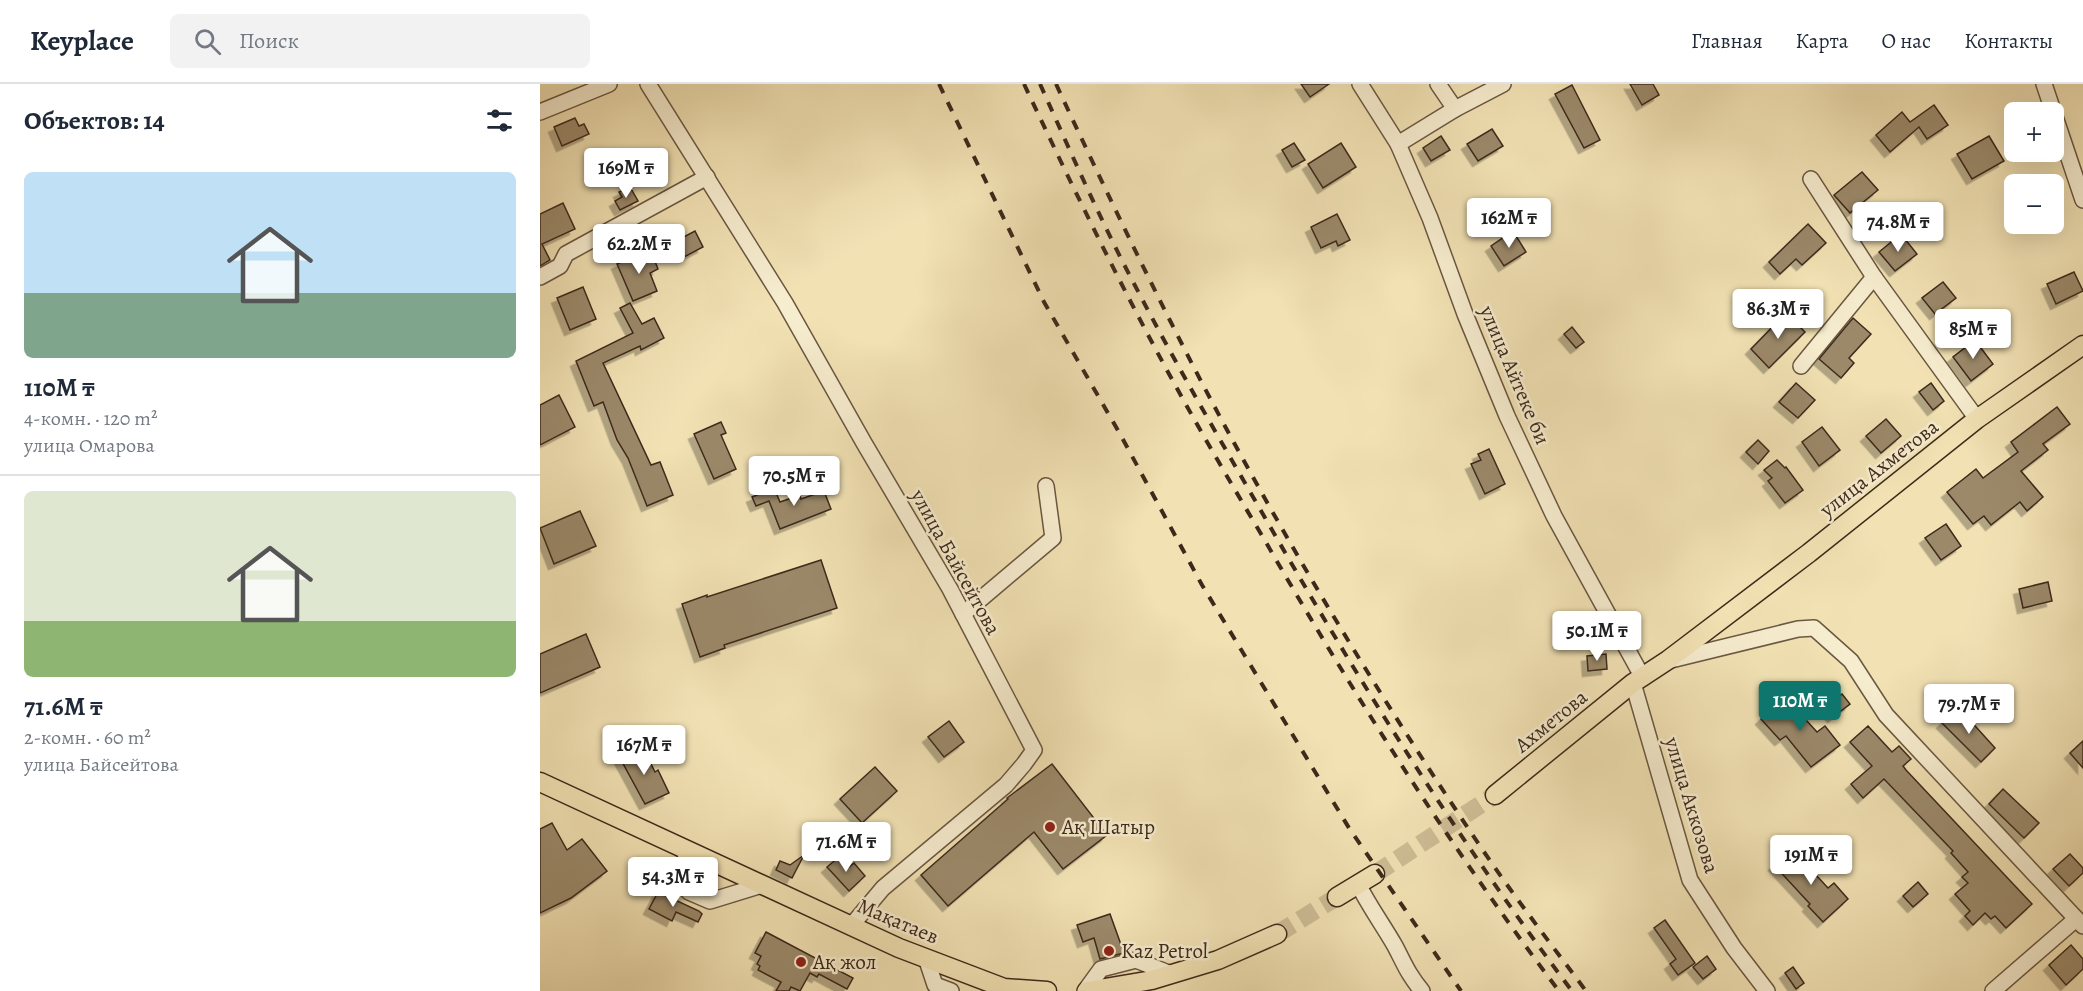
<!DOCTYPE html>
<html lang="ru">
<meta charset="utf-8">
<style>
body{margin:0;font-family:Alegreya,serif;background:#f2f2f3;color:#1f2937;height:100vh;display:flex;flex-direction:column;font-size:22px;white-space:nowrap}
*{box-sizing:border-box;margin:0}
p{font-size:20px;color:#747a83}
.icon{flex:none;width:33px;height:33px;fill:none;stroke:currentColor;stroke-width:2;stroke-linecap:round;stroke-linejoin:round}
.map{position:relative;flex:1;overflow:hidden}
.side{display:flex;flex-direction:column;background:#fff;width:540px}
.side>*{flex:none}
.buttons{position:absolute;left:1464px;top:18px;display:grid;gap:12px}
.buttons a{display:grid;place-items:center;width:60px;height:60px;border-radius:9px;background:#fff;box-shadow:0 6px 24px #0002;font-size:30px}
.price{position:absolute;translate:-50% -51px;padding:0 14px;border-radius:6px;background:#fff;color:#222;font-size:20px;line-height:39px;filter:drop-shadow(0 2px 3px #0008)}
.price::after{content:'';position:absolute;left:50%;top:36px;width:18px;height:14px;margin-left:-9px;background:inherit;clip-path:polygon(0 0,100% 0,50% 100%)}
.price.on{background:#0f766e;color:#fff}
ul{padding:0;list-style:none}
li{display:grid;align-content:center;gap:12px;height:318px;padding:0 24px}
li+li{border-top:2px solid #e0e1e3}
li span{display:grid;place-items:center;height:186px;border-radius:9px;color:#555}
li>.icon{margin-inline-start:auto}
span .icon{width:108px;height:108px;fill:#fffc;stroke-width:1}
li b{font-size:26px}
h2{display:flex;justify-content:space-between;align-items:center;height:72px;padding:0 24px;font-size:26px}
header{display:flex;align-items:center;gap:36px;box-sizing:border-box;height:84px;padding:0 30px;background:#fff;border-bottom:2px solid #e0e1e3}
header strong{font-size:28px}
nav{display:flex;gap:33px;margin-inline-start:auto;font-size:21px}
.search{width:420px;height:54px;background:#f2f2f3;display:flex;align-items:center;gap:15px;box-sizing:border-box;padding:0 21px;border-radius:9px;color:#747a83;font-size:22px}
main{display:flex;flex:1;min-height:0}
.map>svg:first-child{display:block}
.building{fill:#9b896a;stroke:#3d291b;stroke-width:1.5;filter:url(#shadow)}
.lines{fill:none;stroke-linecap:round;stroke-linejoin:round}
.major-tunnel{stroke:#cdbc95;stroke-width:18;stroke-dasharray:18 9;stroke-linecap:butt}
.minor-casing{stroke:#6a5741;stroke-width:18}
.major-casing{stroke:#3d291b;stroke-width:21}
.minor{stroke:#f6ecce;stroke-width:15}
.major{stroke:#f1e1b3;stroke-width:18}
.rail{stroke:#3d291b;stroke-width:4;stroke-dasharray:10 10;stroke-linecap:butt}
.poi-dot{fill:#8f2418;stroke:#f6ecce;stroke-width:2}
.labels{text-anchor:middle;stroke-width:5;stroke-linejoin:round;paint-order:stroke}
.street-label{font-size:21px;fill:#3d291b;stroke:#f6ecce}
.poi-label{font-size:21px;fill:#3d291b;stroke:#f6ecce;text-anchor:start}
</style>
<header>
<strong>Keyplace</strong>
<div class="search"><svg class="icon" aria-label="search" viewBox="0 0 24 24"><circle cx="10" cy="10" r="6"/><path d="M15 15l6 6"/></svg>Поиск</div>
<nav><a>Главная</a><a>Карта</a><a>О нас</a><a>Контакты</a></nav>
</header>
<main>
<section class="side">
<h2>Объектов: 14<svg class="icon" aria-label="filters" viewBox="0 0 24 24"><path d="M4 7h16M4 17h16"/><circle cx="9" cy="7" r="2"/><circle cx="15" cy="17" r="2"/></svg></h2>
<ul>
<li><span style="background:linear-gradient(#bfe0f5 65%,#7fa58c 0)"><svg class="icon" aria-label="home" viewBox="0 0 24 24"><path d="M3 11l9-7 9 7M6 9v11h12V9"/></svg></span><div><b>110M ₸</b><p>4-комн. · 120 m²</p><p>улица Омарова</p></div></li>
<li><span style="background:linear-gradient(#dfe7d0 70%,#8fb573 0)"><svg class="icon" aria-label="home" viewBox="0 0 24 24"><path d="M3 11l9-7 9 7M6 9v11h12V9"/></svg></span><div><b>71.6M ₸</b><p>2-комн. · 60 m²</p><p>улица Байсейтова</p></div></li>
</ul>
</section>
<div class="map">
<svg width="1543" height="907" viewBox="0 0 1543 907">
<defs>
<filter id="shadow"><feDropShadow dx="-5.5" dy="5.5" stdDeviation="0" flood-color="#0004"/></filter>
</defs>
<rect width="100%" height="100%" fill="#f1e1b3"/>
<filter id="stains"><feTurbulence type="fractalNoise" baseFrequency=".00333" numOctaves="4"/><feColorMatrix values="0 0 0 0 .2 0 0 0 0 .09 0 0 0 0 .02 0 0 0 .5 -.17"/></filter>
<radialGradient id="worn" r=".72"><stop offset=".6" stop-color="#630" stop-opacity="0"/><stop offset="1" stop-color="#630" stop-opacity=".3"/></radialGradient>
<!-- building -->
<g class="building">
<path d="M761,0H789L770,13Z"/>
<path d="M1090,0H1113L1119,11L1102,21Z"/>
<path d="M1032,1L1060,56L1044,64L1015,10Z"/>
<path d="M1394,21L1408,41L1387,55L1379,43L1350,68L1336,51L1362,28L1370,38Z"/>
<path d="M35,34L39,42L44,40L49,50L22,62L14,43Z"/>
<path d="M952,45L963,62L938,77L927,60Z"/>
<path d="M901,52L910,66L891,77L883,64Z"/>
<path d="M1449,52L1464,77L1432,95L1417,70Z"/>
<path d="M754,59L765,76L752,83L742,66Z"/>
<path d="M801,59L816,83L783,104L768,80Z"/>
<path d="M1322,88L1338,106L1310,129L1294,111Z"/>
<path d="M90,103L98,117L80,126L75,117L82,113L79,108Z"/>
<path d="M23,119L35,145L2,160L10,176L0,182V130Z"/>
<path d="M797,130L810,156L798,162L796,157L781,164L771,143Z"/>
<path d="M1268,140L1286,159L1262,181L1256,175L1240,190L1229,178Z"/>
<path d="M155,147L163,163L144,173L136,157Z"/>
<path d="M973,147L986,168L964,182L951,162Z"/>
<path d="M1361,150L1377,170L1355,187L1339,168Z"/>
<path d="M110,165L118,185L110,189L117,207L93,217L77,180Z"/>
<path d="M1534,188L1543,207L1516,220L1507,200Z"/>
<path d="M1403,198L1416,214L1395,230L1382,214Z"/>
<path d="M43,203L56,235L30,246L17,214Z"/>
<path d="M90,219L102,240L114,234L124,254L101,266L100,262L63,279L111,381L120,378L133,411L107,422L88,374L77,356L63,318L54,322L36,277L93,249L80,224Z"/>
<path d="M1246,229L1265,248L1229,284L1211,265Z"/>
<path d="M1313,234L1331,250L1309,274L1314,279L1301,294L1279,275Z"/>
<path d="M1032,243L1044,258L1036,264L1024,250Z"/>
<path d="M1435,256L1453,280L1431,297L1413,273Z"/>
<path d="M1256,299L1275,316L1258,334L1239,318Z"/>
<path d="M1391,299L1404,317L1393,326L1379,308Z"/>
<path d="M19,311L35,343L0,361V321Z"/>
<path d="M1517,323L1530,340L1503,360L1508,366L1481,387L1503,413L1487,427L1480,418L1451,441L1444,432L1433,440L1407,408L1436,385L1443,394L1478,368L1471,358Z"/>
<path d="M1346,335L1361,352L1341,369L1326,352Z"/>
<path d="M181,338L186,349L181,351L196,385L174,395L154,350Z"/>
<path d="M1282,343L1300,366L1279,382L1262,358Z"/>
<path d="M1218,356L1229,367L1218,380L1206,368Z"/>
<path d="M949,365L965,400L945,410L931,380L941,376L938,370Z"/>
<path d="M1237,376L1245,384L1246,383L1263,406L1245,419L1228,397L1232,394L1224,386Z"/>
<path d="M234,404L240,418L260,411L261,415L284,407L291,425L240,445L229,417L216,422L212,413Z"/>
<path d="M40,427L56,462L14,480L0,444Z"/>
<path d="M1406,440L1421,462L1401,476L1385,454Z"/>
<path d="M281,476L297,524L184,561L185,564L160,573L142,520L167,511V513Z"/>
<path d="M1508,498L1512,517L1483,524L1479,505Z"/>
<path d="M46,550L60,583L0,609V570Z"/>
<path d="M1066,570L1067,585L1048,587L1047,572Z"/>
<path d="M1302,610L1310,620L1293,633L1285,623Z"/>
<path d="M1245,613L1277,648L1285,642L1300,661L1271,683L1246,652L1240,656L1221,635Z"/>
<path d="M1418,623L1455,664L1441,678L1402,639Z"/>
<path d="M409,637L424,658L404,673L388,653Z"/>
<path d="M1328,642L1352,668L1359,662L1371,675L1363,682L1366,686L1492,820L1466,844L1455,832L1451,835L1445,829L1433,841L1425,832L1430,827L1415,810L1428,799L1422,793L1428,788L1411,769L1413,767L1344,695L1323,714L1311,700L1332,682L1310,658Z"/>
<path d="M1543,657V684L1530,669Z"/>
<path d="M102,662L115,688L118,686L129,709L105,720L80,674Z"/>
<path d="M512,680L567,751L523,785L494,748L408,822L381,791L468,715L467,714Z"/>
<path d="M335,683L357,707L322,739L300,715Z"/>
<path d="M1463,705L1499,739L1484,754L1449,720Z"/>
<path d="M12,739L27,766L42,755L67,787L31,814L0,829V745Z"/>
<path d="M1252,765L1288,804L1294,799L1308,815L1283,838L1268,822L1270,820L1234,781Z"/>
<path d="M1530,770L1543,784V789L1529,802L1513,785Z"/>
<path d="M264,771L252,794L236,786L240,777L250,781Z"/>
<path d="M299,773L309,783L314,779L325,792L309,807L287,783Z"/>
<path d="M1378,798L1388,810L1373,823L1363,812Z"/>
<path d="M118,808L159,827L162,830L158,838L136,828L132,837L109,825Z"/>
<path d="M570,830L584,869L560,875L554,854L543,858L537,841Z"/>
<path d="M1125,836L1155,879L1138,891L1130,880L1136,875L1114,844Z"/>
<path d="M226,848L313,894L307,905L279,890L277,893L270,889L260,907L251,903L249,907H236L241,898L218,886L220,882L217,880L221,872L215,869Z"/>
<path d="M1531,861L1543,875V885L1526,901L1509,881Z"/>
<path d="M1167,872L1176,885L1163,895L1153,883Z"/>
<path d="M1253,883L1264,899L1256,905L1245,889Z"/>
</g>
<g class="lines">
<!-- major-tunnel -->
<g class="major-tunnel">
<path d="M835,790L955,711"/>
<path d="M737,850L797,813"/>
</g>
<defs>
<g id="minor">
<path d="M108,0L245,219L324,359L410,505L494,666L484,680L466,701L343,804L311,842"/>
<path d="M820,0L858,60L890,134L925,230L967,332L1014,432L1103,594"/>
<path d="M898,0L915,25"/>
<path d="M1504,0L1543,116"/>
<path d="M0,28L69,0"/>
<path d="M858,60L915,25L963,0"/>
<path d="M1271,95L1334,193L1437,335"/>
<path d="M0,193L20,182L26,170L167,93"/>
<path d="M1261,282L1334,193"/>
<path d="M423,530L513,454L506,402"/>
<path d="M1131,576L1258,545L1274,544L1311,577L1346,631L1543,842"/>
<path d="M1093,599L1150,796L1194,864L1227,907"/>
<path d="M145,765L149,808L170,817L222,801"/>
<path d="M818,800C829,822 843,841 855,862C865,881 868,890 882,907"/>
<path d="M386,874L395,901L411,907"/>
<path d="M545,907L561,885L596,876L631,890"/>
<path d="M1453,907L1536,835"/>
</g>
<g id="major">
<path d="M0,698L359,864L464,904L507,907"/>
<path d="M955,711L1093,599L1128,576L1269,469L1437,335L1543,261"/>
<path d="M797,813L835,790"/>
<path d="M547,907L612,896L678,876L737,850"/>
</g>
</defs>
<!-- minor casing -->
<use href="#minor" class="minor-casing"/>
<!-- major casing -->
<use href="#major" class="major-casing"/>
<!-- minor -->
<use href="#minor" class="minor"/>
<!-- major -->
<use href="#major" class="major"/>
<!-- rail -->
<g class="rail">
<path d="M399,0L504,218L580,350L662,501L809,744L921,907"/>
<path d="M484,0C533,104 583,207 639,308C666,357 695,406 724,455C814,611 910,763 1019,907"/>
<path d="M500,0C532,71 563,142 600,211C639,286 682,359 724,432C818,596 918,756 1032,907"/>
<path d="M516,0C563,101 611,201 662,299C744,455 836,607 934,753C969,806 1008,856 1046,907"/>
</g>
</g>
<!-- markers -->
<g class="poi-dot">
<circle cx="510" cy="743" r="6"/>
<circle cx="569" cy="867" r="6"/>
<circle cx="261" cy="878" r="6"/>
</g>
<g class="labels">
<!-- street labels -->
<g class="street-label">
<text transform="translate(975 291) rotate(67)" y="7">улица Айтеке би</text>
<text transform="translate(1339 384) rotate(-38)" y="7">улица Ахметова</text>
<text transform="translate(416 478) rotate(61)" y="7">улица Байсейтова</text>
<text transform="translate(1011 637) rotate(-39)" y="7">Ахметова</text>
<text transform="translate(1152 721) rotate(73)" y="7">улица Аккозова</text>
<text transform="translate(358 837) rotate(23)" y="7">Мақатаев</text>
</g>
<!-- poi labels -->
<g class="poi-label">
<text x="522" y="750">Ақ Шатыр</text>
<text x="581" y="874">Kaz Petrol</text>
<text x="273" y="885">Ақ жол</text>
</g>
</g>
<rect width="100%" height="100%" filter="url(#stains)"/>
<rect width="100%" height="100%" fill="url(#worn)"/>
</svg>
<div class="buttons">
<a>+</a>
<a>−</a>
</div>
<b class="price" style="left:86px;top:115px">169M ₸</b>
<b class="price" style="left:969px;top:165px">162M ₸</b>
<b class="price" style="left:1358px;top:169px">74.8M ₸</b>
<b class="price" style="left:99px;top:191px">62.2M ₸</b>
<b class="price" style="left:1238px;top:256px">86.3M ₸</b>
<b class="price" style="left:1433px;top:276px">85M ₸</b>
<b class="price" style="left:254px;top:423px">70.5M ₸</b>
<b class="price" style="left:1057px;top:578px">50.1M ₸</b>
<b class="price on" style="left:1260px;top:648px">110M ₸</b>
<b class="price" style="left:1429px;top:651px">79.7M ₸</b>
<b class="price" style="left:104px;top:692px">167M ₸</b>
<b class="price" style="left:306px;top:789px">71.6M ₸</b>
<b class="price" style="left:1271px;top:802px">191M ₸</b>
<b class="price" style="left:133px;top:824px">54.3M ₸</b>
</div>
</main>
